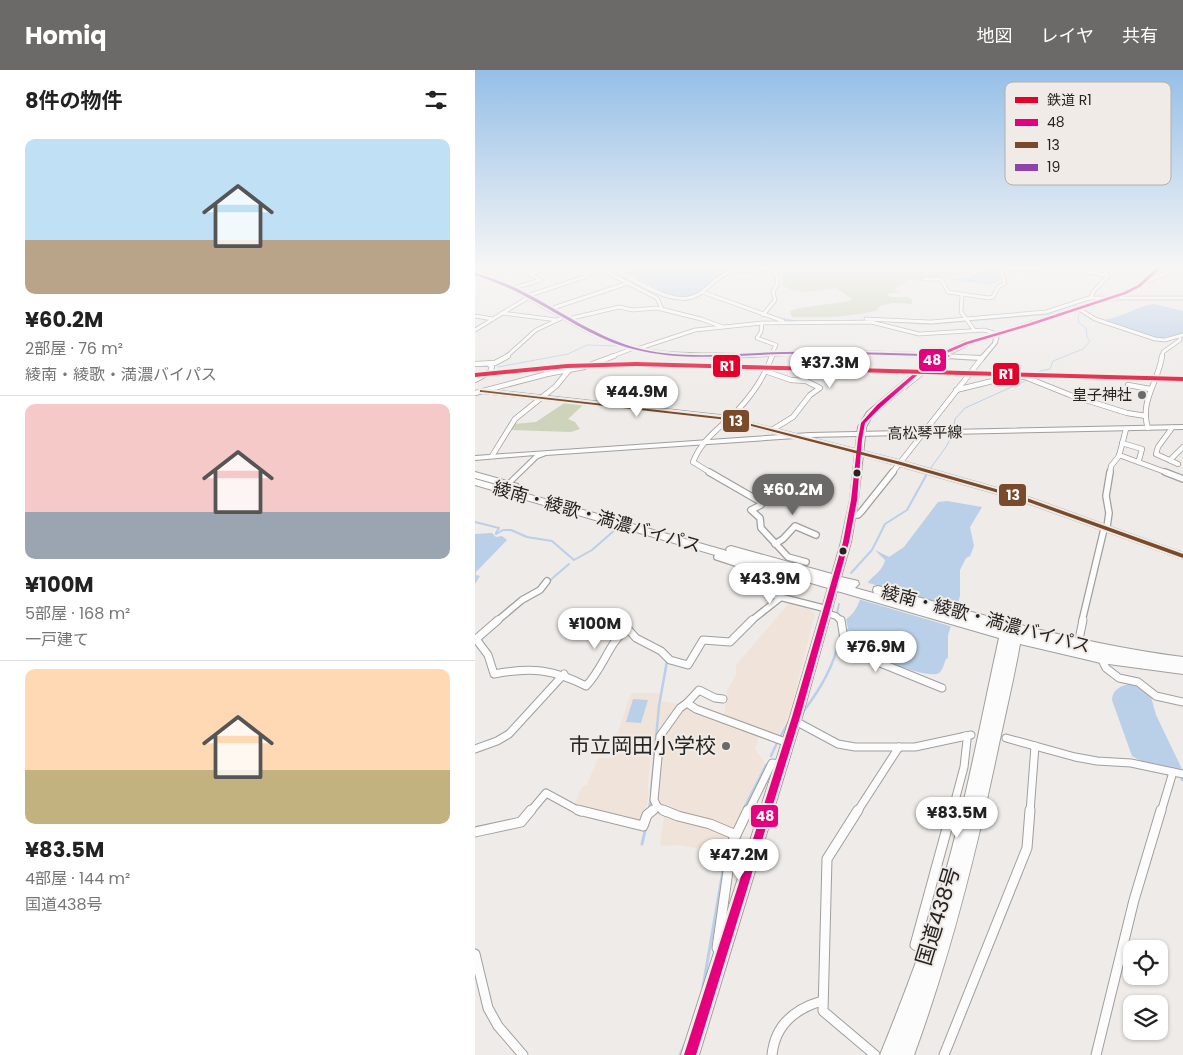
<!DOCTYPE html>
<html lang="ja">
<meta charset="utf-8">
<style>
body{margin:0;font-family:Poppins,"Noto Sans JP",sans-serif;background:#f2f2f2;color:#222;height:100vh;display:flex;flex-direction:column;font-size:19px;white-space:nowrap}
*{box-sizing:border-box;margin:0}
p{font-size:16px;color:#767676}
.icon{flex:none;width:28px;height:28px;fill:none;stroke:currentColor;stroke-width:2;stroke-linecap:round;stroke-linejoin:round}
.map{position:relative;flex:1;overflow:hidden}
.panel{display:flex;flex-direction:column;background:#fff;width:475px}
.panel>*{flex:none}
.controls{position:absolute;left:648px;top:870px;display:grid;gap:10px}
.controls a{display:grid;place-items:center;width:45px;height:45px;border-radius:10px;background:#fff;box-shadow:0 1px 4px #0004;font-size:25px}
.price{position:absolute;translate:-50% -42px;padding:0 11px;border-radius:18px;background:#fff;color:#222;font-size:16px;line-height:32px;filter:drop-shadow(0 1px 2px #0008)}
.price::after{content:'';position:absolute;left:50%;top:30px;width:15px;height:11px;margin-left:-8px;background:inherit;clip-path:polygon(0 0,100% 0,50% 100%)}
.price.active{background:#6c6a68;color:#fff}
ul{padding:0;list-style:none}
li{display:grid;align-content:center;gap:10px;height:265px;padding:0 25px}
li+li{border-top:1px solid #e0e0e0}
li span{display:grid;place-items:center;height:155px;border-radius:10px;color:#555}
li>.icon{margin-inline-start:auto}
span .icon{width:90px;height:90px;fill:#fffc;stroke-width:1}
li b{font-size:21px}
h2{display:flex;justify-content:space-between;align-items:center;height:60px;padding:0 25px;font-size:21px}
header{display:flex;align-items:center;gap:30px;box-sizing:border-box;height:70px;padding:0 25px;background:#6c6a68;color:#fff}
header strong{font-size:24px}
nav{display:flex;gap:28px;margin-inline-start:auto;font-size:18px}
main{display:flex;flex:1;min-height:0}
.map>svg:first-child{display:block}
.education{fill:#f0e4da}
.green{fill:#ced3bc}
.water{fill:#bacfe8}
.pier{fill:#eeebe8}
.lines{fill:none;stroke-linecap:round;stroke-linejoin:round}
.stream-far3{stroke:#bacfe8;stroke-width:1}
.stream-far2{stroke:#bacfe8;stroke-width:2}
.stream-far1{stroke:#bacfe8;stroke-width:2.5}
.stream{stroke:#bacfe8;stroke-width:3}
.canal{fill:#bacfe8;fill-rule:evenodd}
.street-far4-casing{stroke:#a19f9d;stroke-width:4.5}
.street-far3-casing{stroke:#a19f9d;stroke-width:6}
.street-far2-casing{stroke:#a19f9d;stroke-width:8}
.street-far1-casing{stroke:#a19f9d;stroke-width:9}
.street-casing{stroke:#a19f9d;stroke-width:11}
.secondary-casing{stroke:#a19f9d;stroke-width:2}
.primary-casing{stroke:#a19f9d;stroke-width:2}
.highway-casing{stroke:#a19f9d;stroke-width:2}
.street-far4{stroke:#fcfcfc;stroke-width:3}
.street-far3{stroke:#fcfcfc;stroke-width:4.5}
.street-far2{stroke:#fcfcfc;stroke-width:5.5}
.street-far1{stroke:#fcfcfc;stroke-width:7}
.street{stroke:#fcfcfc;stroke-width:9}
.secondary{fill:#fcfcfc;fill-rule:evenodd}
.primary{fill:#fcfcfc;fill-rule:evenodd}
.highway{fill:#fcfcfc;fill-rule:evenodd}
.highway-bridge-far1-casing{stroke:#a19f9d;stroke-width:7;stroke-linecap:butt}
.highway-bridge-casing{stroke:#a19f9d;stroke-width:9;stroke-linecap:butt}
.highway-bridge-far1{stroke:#fcfcfc;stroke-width:5.5}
.highway-bridge{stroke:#fcfcfc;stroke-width:8}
.bus-1-casing{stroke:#f0ebe6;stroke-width:4}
.bus-2-casing{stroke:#f0ebe6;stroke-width:4}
.bus-3-casing{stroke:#f0ebe6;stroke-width:4}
.bus-1{fill:#e5007d;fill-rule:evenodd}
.bus-2{fill:#7a4b2a;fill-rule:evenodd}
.bus-3{fill:#8e44ad;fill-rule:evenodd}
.rail-1-casing{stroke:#f0ebe6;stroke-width:3}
.rail-1{fill:#e4002b;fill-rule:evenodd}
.poi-dot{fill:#6c6a68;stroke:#f0ebe6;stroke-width:2}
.bus-dot{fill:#262423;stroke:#f0ebe6;stroke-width:2}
.labels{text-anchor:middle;stroke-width:4;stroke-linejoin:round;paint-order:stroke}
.far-poi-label{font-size:15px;fill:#262423;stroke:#f0ebe6;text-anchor:end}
.far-street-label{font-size:15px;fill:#262423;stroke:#f0ebe6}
.street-label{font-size:18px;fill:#262423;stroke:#f0ebe6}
.near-poi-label{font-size:21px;fill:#262423;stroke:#f0ebe6;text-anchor:end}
.near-street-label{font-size:21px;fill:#262423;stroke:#f0ebe6}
.key{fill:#f0ebe6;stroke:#b3afac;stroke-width:1}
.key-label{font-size:14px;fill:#262423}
.line-badge{stroke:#f0ebe6;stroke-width:2}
.badge-label{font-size:14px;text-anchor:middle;font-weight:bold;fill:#fff}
</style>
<header>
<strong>Homiq</strong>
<nav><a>地図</a><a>レイヤ</a><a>共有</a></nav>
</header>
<main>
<section class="panel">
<h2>8件の物件<svg class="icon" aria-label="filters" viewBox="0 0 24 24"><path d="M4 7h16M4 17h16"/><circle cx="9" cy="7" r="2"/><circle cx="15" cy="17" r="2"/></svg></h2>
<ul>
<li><span style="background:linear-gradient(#bfe0f5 65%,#b9a48a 0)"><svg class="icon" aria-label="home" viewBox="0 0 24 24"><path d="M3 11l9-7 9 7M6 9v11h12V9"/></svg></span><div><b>¥60.2M</b><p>2部屋 · 76 m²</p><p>綾南・綾歌・満濃バイパス</p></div></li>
<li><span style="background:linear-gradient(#f6c9c9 70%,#9aa5b1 0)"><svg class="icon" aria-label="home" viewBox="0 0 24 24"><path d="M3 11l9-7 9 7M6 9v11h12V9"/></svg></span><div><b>¥100M</b><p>5部屋 · 168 m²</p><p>一戸建て</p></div></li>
<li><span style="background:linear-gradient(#ffd9b3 65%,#c2b280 0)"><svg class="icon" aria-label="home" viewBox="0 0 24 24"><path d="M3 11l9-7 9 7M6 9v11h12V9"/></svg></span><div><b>¥83.5M</b><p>4部屋 · 144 m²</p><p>国道438号</p></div></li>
</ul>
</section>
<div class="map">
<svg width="708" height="985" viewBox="0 0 708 985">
<rect width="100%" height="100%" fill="#eeebe8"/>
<!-- education -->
<g class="education">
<path d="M315,532L334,539L340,544L314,646L302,667L249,646L252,620L261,605V595Z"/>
<path d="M156,623H186L185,631L204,634L284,666L280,679L290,693L254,765H252L247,783L204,775L185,776L189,744L175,745L181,676L139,673Z"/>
<path d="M143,675L177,677L173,713L174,725L169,746L167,749H156L99,735L107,717L112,715L123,688H139Z"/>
</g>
<!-- green -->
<g class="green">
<path d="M318,196H505L504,199L499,203L468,207L456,212L434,210L419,220L425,222L412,224L415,227H433L437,230V234L418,233L405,236L401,241C373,247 346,248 317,247L315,241L325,238L375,231L377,229L361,218L333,222L317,220L308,216L307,204L313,200L310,198Z"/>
<path d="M91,332L109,334L93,349L100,352L105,359L96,362L35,360L39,354L61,352Z"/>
</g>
<!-- water -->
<g class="water">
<path d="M146,196H301L252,202L219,226L208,228L192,225L148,200Z"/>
<path d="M505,196L523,198L525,203L524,211L514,215L475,210L474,209L495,207L505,201Z"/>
<path d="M606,231H611L572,245L454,255L383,250L452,253L570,244Z"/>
<path d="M679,234L708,241V263L689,268H682L627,250C646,249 660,236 679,234Z"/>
<path d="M472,431L507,437L495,457L499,476L495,486L491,488L485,500V526L473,565V588L471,589C469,593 468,600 464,603C453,610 397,586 383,581L378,577L374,561L371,562L370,559H373L371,549C385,541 385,523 394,511C400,504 408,500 410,490L400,480L414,487L429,477L463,432Z"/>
<path d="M17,463L21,467L27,466L32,470L1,502V505L5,506L0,514V464Z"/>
<path d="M657,613L663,615L676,627L681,645L706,697L708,711H706L703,699L668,692L657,686L637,630C638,618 647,616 657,613Z"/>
<path d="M158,629L173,630L166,653L151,652Z"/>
</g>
<!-- pier -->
<path class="pier" d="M390,512L483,538L478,557L383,529Z"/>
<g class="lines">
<!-- stream-far3 -->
<g class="stream-far3">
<path d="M5,296L15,297"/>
<path d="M23,297L93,284L112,275L143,276"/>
<path d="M452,403L471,377L478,364L480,349L490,338L561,306L565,301L575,299L578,291L608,279L615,271L612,267L611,258L604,253L603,245L609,239L623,235"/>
</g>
<!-- stream-far2 -->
<g class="stream-far2">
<path d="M0,452L24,458L21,463"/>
<path d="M21,464L28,460H36L52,467L77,471L99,490L117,480L141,459"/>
<path d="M376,503L397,480L410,454L432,440L453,402"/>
<path d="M73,512L94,494"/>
<path d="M362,543L364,534"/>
</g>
<!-- stream-far1 -->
<g class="stream-far1">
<path d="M328,642C346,618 359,596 365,567"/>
<path d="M305,667L314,651"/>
<path d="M296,686L302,673"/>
<path d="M176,722L184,636L192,591"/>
<path d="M269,738L291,695"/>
<path d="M174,739L176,727"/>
</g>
<!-- stream -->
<g class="stream">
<path d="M167,774L170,761"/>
<path d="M228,917L253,772"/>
<path d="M205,985L209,976"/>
</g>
<!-- canal -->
<path class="canal" d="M302,247L325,251L327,252L325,253L303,249H302Z"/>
<defs>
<g id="street-far4">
<path d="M132,196L133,202L139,206L182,228L187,239"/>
<path d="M143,196V201C163,212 201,239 224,224C235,217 242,206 255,202C271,198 288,203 304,196"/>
<path d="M589,196L633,206"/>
<path d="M628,205L640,196"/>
<path d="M450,209H466L473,222L514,228L518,227L523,217L530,213L525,199H563L569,196"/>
<path d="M669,212L708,197"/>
<path d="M39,218L66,210L55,204L75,196"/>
<path d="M227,222L308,251"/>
<path d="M487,225L486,242L500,261"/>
<path d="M52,226L112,206L118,196"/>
<path d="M616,228L618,222L633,206"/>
<path d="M75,239L153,213"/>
<path d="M604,239L620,249L680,269L690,270L708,265"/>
<path d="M27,243L82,250"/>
<path d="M288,245L300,230L298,222L302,214V205L297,200"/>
<path d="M0,246L18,249"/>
<path d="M93,249L144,237L158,240L182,238L226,249L248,257"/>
<path d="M391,249L456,252L571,242L614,228H708"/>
<path d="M287,253L286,262L282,268L301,275L297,283"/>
<path d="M0,260L54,227"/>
<path d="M162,279L220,260L287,253L396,252L444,264L509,260L522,264"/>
<path d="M31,287L61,260L89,247"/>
<path d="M135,287L159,278"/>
<path d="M297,287L298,283"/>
<path d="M687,287L688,282L705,270V266"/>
</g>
<g id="street-far3">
<path d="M0,294L20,293L33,286"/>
<path d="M290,301L316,310L331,311L345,318L335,325L318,347L297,360"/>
<path d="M0,310L15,302L17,297L15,295"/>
<path d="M653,315L675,319"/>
<path d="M481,320L534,307H550L595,325L652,343L671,346"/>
<path d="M7,321L244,347L317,365"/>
<path d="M0,323L72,304L109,297L139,286"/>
<path d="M673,358C664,331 684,311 687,286"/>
<path d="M697,358L683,377L681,384L703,394"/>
<path d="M647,373L667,379L664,390"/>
<path d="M644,385L693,403"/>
<path d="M17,386L40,349L81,316L94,300"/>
<path d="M695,390L708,377"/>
<path d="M236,403L218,392C227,369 244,359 261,342C276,326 290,306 297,286"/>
<path d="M417,403L507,288"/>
<path d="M635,403L636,396L644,386L651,359"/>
</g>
<g id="street-far2">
<path d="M234,402L286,432V435L276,440L285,448L286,458L313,487L331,492"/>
<path d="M690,402L708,409"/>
<path d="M377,445H383L386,442L418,402"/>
<path d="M300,474L308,469L320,456L341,465"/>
<path d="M242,487L303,507L295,523L297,525L352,539"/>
<path d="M351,543L361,546L366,551"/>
<path d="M22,551L47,530L65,520L72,511"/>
<path d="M276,551L305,528"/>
<path d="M607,551L629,459L632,457L634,443L631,426L635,402"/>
</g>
<g id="street-far1">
<path d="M23,550L1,569L13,585L19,604C56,597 78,599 111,616C128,599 133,574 152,558L161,568L186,581L195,590L213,595L228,570L255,572L277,550"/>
<path d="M366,550L370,576L373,580L467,618"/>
<path d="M603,574L608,550"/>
<path d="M626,588L631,598L644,608L663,612L681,626L708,632"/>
<path d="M248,629L240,628L224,620L212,633L221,639L313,673"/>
<path d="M322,649L324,653L363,674L380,677H440L496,665"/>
<path d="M531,668L600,687L622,691L656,693L708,704"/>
<path d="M0,679L22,671L34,664L89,604"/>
<path d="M55,742L71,723L106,742"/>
<path d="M176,742L182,737"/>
<path d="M190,742L182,736L179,730L185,666L205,638L212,633"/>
<path d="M273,742L297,693L306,694"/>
<path d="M382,742L424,677"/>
<path d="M477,742L489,697L492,670L490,666"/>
<path d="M555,742L560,676"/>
<path d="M686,742L698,702"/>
</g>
<g id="street">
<path d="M103,740L168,756L172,745L178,740"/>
<path d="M188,740L203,746L235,754L261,765"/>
<path d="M383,740L352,789L348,941L400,985"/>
<path d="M0,762L46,752L56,740"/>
<path d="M242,878L257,773L273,740"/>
<path d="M451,881L440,875L477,740"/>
<path d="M0,884L13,938L23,956L48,985"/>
<path d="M297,985C300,955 319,939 347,931"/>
<path d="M469,985L552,778L555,740"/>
<path d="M621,985L659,830L686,740"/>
</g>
<g id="secondary">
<path d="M16,196H21L4,204C17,208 30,213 42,219C82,239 118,266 161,277C178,281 196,283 214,283C254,285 295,282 335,282C392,280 449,283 506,286L518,273L520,263L524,264L522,273L509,289L507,290C450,287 393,283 336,284C279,286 218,293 162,280C118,271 81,243 42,223C29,216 14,210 0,205V203Z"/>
<path d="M708,355V359L335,367L71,385L63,388L31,419L29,420L26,418L27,417L60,385L0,390V386L335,363Z"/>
</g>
<path id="primary" d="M317,363L427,391L550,426L708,483V489L544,430L421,395L315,366L314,365Z"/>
<g id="highway">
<path d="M683,196H689L666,217L652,224L494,274L489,273L648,222L662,215Z"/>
<path d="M425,314L432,316L398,345L391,357L383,430L376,472L366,507L383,511L384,514L380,518L453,538L399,523L398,520L399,517L403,516C504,544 604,574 708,587V604L626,593L545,574C539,608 531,641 524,674C502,780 476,884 439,985H405C426,933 446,881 463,828C489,743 505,654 524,568L362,521L327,647L224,985H206L315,647L353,518L0,415V409L252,481L251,479L253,477L256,476L357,504L366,472L375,430L383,357L392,342Z"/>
<path d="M0,402L43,414L44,416L40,419L0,408Z"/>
</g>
</defs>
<!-- street-far4 casing -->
<use href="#street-far4" class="street-far4-casing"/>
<!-- street-far3 casing -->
<use href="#street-far3" class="street-far3-casing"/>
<!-- street-far2 casing -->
<use href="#street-far2" class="street-far2-casing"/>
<!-- street-far1 casing -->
<use href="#street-far1" class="street-far1-casing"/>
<!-- street casing -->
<use href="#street" class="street-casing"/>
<!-- secondary casing -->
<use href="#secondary" class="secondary-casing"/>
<!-- primary casing -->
<use href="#primary" class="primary-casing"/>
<!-- highway casing -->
<use href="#highway" class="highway-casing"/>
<!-- street-far4 -->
<use href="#street-far4" class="street-far4"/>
<!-- street-far3 -->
<use href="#street-far3" class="street-far3"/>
<!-- street-far2 -->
<use href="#street-far2" class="street-far2"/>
<!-- street-far1 -->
<use href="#street-far1" class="street-far1"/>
<!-- street -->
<use href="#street" class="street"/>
<!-- secondary -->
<use href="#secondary" class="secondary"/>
<!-- primary -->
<use href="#primary" class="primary"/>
<!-- highway -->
<use href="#highway" class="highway"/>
<defs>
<path id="highway-bridge-far1" d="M462,287L492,273"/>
<path id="highway-bridge" d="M428,316L465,286"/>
</defs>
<!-- highway-bridge-far1 casing -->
<use href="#highway-bridge-far1" class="highway-bridge-far1-casing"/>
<!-- highway-bridge casing -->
<use href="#highway-bridge" class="highway-bridge-casing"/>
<!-- highway-bridge-far1 -->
<use href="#highway-bridge-far1" class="highway-bridge-far1"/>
<!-- highway-bridge -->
<use href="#highway-bridge" class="highway-bridge"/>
<defs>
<path id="bus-1" d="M684,196H688L665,217L651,224L554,256L493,274L472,283L457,292L406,337L390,353L387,369L382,430L374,472L325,647L221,985H209L317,647L368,472L376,430L383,369L386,353L402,335L455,290L470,281L491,272L552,254L649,222L663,215Z"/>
<path id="bus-2" d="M5,320L253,348L426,392L549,427L708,484V488L545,429L422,394L253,350L7,322H5Z"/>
<path id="bus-3" d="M0,203C15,207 29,213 43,219C81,238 116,264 158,277C207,291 260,283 310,282C364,281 419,283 473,285L475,286L473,287C419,285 364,283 309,284C259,285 207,292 158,279C122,270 91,248 59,231C40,220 21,212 0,205Z"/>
</defs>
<!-- bus-1 casing -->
<use href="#bus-1" class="bus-1-casing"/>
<!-- bus-2 casing -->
<use href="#bus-2" class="bus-2-casing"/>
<!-- bus-3 casing -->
<use href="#bus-3" class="bus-3-casing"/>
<!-- bus-1 -->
<use href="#bus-1" class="bus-1"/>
<!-- bus-2 -->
<use href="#bus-2" class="bus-2"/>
<!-- bus-3 -->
<use href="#bus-3" class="bus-3"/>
<defs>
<path id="rail-1" d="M161,292L708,307V311L161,296L92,298L0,307V303L92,294Z"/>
</defs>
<!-- rail-1 casing -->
<use href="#rail-1" class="rail-1-casing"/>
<!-- rail-1 -->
<use href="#rail-1" class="rail-1"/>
</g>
<!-- sky -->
<linearGradient id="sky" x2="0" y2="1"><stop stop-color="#95bfe8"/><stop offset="0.59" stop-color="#f7f6f5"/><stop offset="1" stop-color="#f7f6f5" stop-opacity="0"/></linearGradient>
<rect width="708" height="334" fill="url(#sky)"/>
<!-- markers -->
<g class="poi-dot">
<circle cx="667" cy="325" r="5"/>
<circle cx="251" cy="676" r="5"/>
</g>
<g class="bus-dot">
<circle cx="382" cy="403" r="4.5"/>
<circle cx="368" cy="481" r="4.5"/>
</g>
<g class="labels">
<!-- far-poi labels -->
<g class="far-poi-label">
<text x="657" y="330">皇子神社</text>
</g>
<!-- far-street labels -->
<g class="far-street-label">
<text transform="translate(450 363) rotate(-1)" y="5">高松琴平線</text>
</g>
<!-- street labels -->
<g class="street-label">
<text transform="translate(122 447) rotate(16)" y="6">綾南・綾歌・満濃バイパス</text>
<text transform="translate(511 549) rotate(15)" y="6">綾南・綾歌・満濃バイパス</text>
</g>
<!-- near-poi labels -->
<g class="near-poi-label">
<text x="241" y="683">市立岡田小学校</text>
</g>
<!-- near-street labels -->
<g class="near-street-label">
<text transform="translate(463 846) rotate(-73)" y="7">国道438号</text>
</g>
</g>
<!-- legend -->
<rect x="530" y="12" width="166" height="103" rx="8" class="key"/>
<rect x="540" y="27" width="23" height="6" fill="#e4002b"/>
<rect x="540" y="49" width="23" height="7" fill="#e5007d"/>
<rect x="540" y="72" width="23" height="6" fill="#7a4b2a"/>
<rect x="540" y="94" width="23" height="7" fill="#8e44ad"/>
<g class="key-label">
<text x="572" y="35">鉄道 R1</text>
<text x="572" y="57">48</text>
<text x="572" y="80">13</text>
<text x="572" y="102">19</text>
</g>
<g class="line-badge">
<rect x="443" y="278" width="29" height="24" rx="5" fill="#e5007d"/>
<rect x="237" y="284" width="29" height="24" rx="5" fill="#e4002b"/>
<rect x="517" y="292" width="28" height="24" rx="5" fill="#e4002b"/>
<rect x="247" y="339" width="28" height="24" rx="5" fill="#7a4b2a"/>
<rect x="523" y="413" width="29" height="24" rx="5" fill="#7a4b2a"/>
<rect x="275" y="734" width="29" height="24" rx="5" fill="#e5007d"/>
</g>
<g class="badge-label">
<text x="457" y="295">48</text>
<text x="252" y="301">R1</text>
<text x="531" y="309">R1</text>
<text x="261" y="356">13</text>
<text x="538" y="430">13</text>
<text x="290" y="751">48</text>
</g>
</svg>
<div class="controls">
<a><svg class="icon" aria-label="locate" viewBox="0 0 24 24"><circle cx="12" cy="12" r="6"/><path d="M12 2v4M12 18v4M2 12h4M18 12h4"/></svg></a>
<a><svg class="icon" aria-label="layers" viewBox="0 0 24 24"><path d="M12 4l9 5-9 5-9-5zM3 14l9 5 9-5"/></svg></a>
</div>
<b class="price" style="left:355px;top:319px">¥37.3M</b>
<b class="price" style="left:162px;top:348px">¥44.9M</b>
<b class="price active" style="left:318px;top:446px">¥60.2M</b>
<b class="price" style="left:295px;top:535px">¥43.9M</b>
<b class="price" style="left:120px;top:580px">¥100M</b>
<b class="price" style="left:401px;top:603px">¥76.9M</b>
<b class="price" style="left:482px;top:769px">¥83.5M</b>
<b class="price" style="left:264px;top:811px">¥47.2M</b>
</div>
</main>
